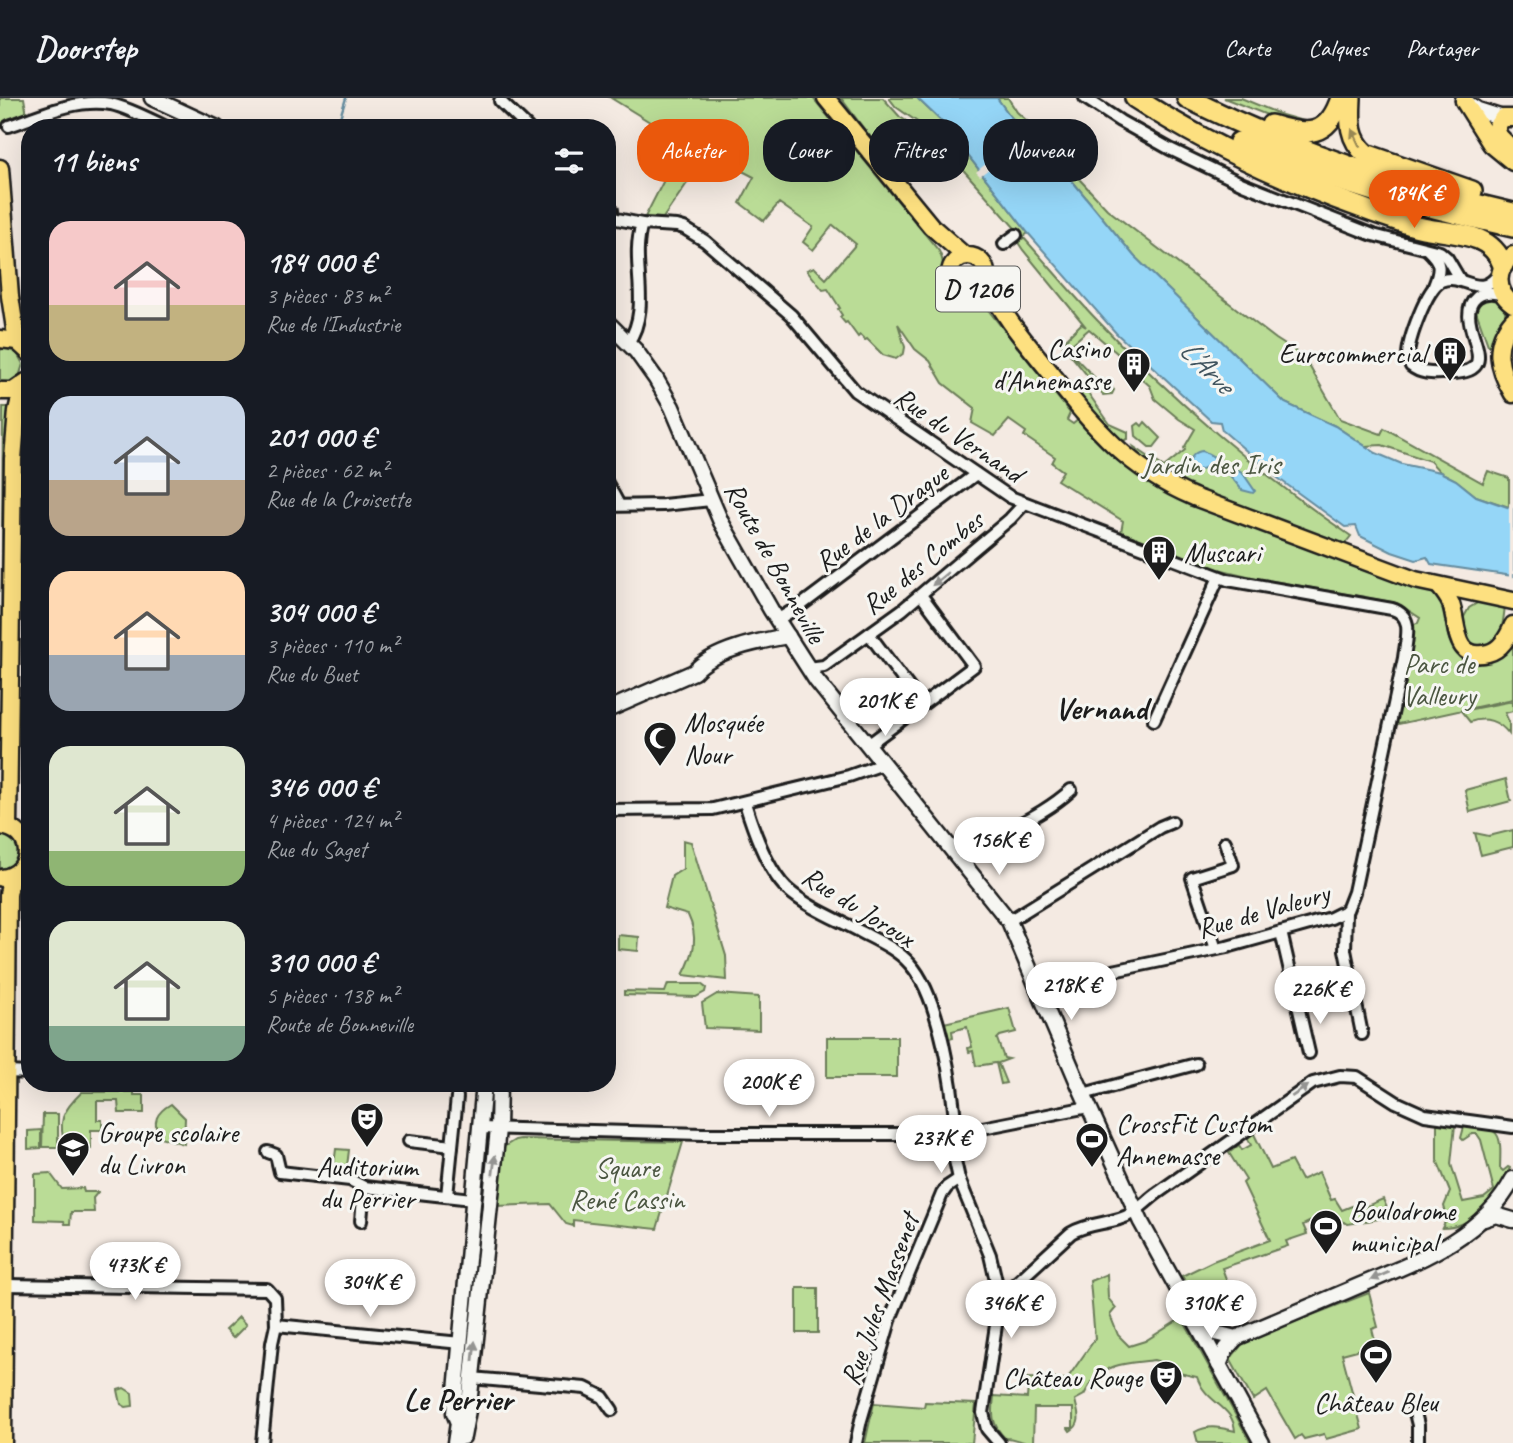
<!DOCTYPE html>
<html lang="fr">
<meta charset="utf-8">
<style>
body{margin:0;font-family:Caveat,sans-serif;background:#20242c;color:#f1f3f6;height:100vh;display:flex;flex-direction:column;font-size:26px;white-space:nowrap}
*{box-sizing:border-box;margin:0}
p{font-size:23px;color:#9ea1a6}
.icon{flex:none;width:38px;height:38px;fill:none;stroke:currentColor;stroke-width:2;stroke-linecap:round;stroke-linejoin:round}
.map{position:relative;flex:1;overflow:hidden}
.details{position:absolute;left:21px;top:21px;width:595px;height:973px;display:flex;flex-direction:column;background:#171b24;border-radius:28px;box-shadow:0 7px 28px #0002}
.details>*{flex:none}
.guide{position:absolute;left:637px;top:21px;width:665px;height:63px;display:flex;gap:14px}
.price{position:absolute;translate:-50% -60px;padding:0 16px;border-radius:24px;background:#fff;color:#222;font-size:23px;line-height:46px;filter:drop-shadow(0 2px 4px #0008)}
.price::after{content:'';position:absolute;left:50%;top:42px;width:21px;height:16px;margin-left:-10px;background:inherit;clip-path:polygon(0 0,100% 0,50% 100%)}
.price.current{background:#ea580c;color:#fff}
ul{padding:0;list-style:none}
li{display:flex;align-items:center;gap:21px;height:175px;padding:0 28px}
li span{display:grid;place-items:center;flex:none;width:196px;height:140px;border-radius:21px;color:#555}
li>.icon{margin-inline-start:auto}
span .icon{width:84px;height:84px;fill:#fffc;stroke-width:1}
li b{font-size:30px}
h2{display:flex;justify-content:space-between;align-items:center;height:84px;padding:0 28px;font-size:30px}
.pill{padding:0 24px;border-radius:28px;background:#171b24;box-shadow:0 7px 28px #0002;font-size:24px;line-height:63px}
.pill.current{background:#ea580c;color:#fff}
header{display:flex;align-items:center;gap:42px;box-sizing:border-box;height:98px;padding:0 35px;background:#171b24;border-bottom:2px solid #363941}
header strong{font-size:33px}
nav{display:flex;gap:38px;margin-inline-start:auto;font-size:24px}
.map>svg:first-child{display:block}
.green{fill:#badc96;stroke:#6b7c59;stroke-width:2}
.water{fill:#95d6f7;stroke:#658c9f;stroke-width:2}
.pier{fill:#f4eae2}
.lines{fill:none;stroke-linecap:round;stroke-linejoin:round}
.stream{stroke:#658c9f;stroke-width:2.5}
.street-casing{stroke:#1c1c1c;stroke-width:16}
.secondary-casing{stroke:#1c1c1c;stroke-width:19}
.primary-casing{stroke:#1c1c1c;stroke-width:21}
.highway-casing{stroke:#1c1c1c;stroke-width:24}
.street{stroke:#f6f6f2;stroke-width:10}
.secondary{stroke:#f6f6f2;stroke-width:14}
.primary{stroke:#fde080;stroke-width:16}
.highway{stroke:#fde080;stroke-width:19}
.oneway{fill:#988853}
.oneway2{fill:#949492}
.labels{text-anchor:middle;stroke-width:6;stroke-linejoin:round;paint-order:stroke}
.shield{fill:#f6f6f2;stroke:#5d5d5c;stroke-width:2}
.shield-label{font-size:26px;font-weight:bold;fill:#1c1c1c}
.poi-label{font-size:28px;fill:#1c1c1c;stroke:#f6f6f2;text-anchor:start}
.street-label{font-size:28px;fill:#1c1c1c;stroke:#f6f6f2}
.park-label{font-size:28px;fill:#4b5641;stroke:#f6f6f2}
.water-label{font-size:30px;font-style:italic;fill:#40545e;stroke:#f6f6f2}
.quarter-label{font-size:32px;font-weight:bold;fill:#1c1c1c;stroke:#f6f6f2}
</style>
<header>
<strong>Doorstep</strong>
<nav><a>Carte</a><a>Calques</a><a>Partager</a></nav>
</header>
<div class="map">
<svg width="1513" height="1345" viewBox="0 0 1513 1345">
<rect width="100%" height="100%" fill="#f4eae2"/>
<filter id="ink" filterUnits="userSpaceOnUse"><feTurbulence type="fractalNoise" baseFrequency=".0143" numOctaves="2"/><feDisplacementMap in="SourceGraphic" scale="14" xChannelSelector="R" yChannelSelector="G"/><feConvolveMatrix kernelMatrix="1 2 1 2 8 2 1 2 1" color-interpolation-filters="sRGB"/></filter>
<g filter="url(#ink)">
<!-- green -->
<g class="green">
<path d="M0,0H24L27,17L0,27Z"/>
<path d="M611,0H813L939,153C948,170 939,182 954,198L975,200L981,203L1070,315L1067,322L1073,326L1079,321L1113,358L1164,394L1363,472L1411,489L1433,493L1445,502C1446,514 1445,529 1449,541C1456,558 1479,568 1496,561C1503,558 1508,551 1513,547V601L1394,627L1414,526L1418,525L1420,520L1397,505L1256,480L1214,470L1121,434L1123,423L1057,382L1063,373L1052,365L1055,359L1024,338L1026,334L1009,322L995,338L972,325L975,310L943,285L930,263L915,251L898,226L905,249L904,255L896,261L883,257L867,241L865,242L860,237L858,239L847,224L845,225L840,219L842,217L838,211L840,210L828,191L823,192L807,172L814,169L826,181L856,146L833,127L813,152L803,144L813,129L779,105L764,123L740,105L754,79L708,55L663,120L645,119L682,47L671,37Z"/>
<path d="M841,0H883L900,19L917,30L885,59Z"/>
<path d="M889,0H917L942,24L1028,135L1023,139C1048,167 1072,196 1098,223C1172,301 1262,378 1351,438L1343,448C1273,421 1195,400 1134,355L1136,353L1134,349L1164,369L1185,352L1184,350L1195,331L1179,321L1155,301L1150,288L1141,280L1132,268L1089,231L1072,246L1065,242L1081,226L1086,229L1023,152L1017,143L1022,138L926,30L896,9Z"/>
<path d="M997,0H1008L1017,14L1044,38L1068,69L1107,111L1276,241L1304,259L1340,321L1381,336L1384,330L1483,385L1488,373L1509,380V409L1476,398L1456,382L1440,374L1430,363L1382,347L1365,348L1335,328L1285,305L1134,158L1069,79L1010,18Z"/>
<path d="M1224,0H1241L1282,17L1317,27L1280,22Z"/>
<path d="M1488,200C1499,200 1505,208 1506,219L1493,247H1488L1476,213L1481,203Z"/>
<path d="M1061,245L1100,285L1104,282L1114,292L1112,296L1103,297Z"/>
<path d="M5,250L17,255L23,266L19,279L10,284L0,283V252Z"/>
<path d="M1081,285L1110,326L1128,334V341L1119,344L1073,293Z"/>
<path d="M3,309H11L7,706H0Z"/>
<path d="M1145,324L1161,340L1154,349H1149L1136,338L1135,328L1139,325L1142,328Z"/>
<path d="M1479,504L1505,507C1504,517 1503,533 1497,541C1490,550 1473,551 1466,541C1463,537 1463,529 1461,524L1469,510Z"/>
<path d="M1513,603V613L1505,615L1509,624V636C1499,623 1485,618 1470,624L1461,613Z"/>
<path d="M1506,681L1511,703L1470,714L1465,692Z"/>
<path d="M1513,732V749L1481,757L1475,735L1489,738Z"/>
<path d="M0,735L13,738L20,752L15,767L0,774Z"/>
<path d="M683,742L691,744L726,858L727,882L683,877C694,856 699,840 688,817L664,810L672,778L683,771Z"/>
<path d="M618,837L639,839L638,853L618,851Z"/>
<path d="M668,886H701L706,890L705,894L696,899L624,897V893L665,894Z"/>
<path d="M717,896L759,899V932L705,930L702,905Z"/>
<path d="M1009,910L1016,934L1000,938L997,941L1004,960L1009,961L998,965L1006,985L1001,986L996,965L976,968L973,953L969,954L968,950L972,949L967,929L952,933L953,940L949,941L944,925Z"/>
<rect x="827" y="939" width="70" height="40"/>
<path d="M82,994H134V997H144V1015H119L118,1003H97V1022H102V1032H91V1051H84V1058L66,1051C57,1023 62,1013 82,994Z"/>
<path d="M171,1006L185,1020L184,1046L160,1039C151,1024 157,1014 171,1006Z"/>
<path d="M43,1016H58V1049H42Z"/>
<path d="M1437,1025L1455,1027L1451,1066L1463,1104L1484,1100L1494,1092L1481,1042L1477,1036H1472L1463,1042L1461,1040L1464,1029C1503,1027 1501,1038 1500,1070L1503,1073L1508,1069L1510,1070C1497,1098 1476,1130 1442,1130L1447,1120L1444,1108L1450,1094L1437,1062Z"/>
<path d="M41,1032V1050L28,1051V1033Z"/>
<path d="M1253,1034L1271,1071L1291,1063L1301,1082L1319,1074L1331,1102L1335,1101L1342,1112L1352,1108L1355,1113L1383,1101L1391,1119L1348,1126L1338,1121L1330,1124H1319L1317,1120L1303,1127L1307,1136L1286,1143L1288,1148L1222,1170L1235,1205L1240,1204L1241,1206C1232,1214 1224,1227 1210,1222L1182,1178L1213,1163L1270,1142L1243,1085L1246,1082L1229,1055L1239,1047L1242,1052L1251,1047L1247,1039Z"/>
<path d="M515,1042L520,1041L683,1044L657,1131L573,1122V1128L566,1126L550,1106L495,1108L502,1050Z"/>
<path d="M336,1051L349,1052L347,1068L334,1067Z"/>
<path d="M50,1075L62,1091L83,1090L84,1094H98L93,1100L94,1114H71L70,1126H65L64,1123L35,1122V1076Z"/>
<path d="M1107,1176L1108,1200L1116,1210L1110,1217L1118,1237L1129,1248L1145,1243L1182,1220L1251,1345H1198L1195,1334C1209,1326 1221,1330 1235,1333C1233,1307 1206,1306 1197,1279L1175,1274L1159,1277L1161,1264L1154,1262C1138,1265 1101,1264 1097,1284H1091L1084,1297L1075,1302C1078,1315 1083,1326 1070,1333L1068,1330H1073V1310H1034L1033,1345C1019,1345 1017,1340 1005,1340C991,1326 992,1316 994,1298L1027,1300L1028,1287L1025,1280L1067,1281L1095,1241L1090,1183Z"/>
<rect x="797" y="1190" width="21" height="45"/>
<path d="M1369,1195L1378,1229L1372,1231L1376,1247L1342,1256L1362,1331L1326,1341L1324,1336L1304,1341L1301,1337L1295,1341L1267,1293L1253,1302L1230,1261L1245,1243Z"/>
<path d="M239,1219L246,1227L233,1240L225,1232Z"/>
<path d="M124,1290L132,1295L133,1308L126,1309L121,1306L118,1292Z"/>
<path d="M925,1304L976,1306L972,1345H865L874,1305L924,1309Z"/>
</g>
<!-- water -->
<g class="water">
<path d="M917,0H997L1010,18L1069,79L1134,158L1285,305L1335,328L1376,355L1402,366L1440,374L1456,382L1476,398L1513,411V478L1431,466L1427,459L1416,462L1392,454L1360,438L1356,428L1345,429L1275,378L1274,369L1264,368L1222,332L1220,324L1211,323L1116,235L1028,135L942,24Z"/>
<path d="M1203,353L1242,374L1255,393L1253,395L1242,392L1227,374L1211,367L1200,372L1191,371L1188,366C1190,359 1196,353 1203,353Z"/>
</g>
<!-- pier -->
<g class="pier">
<path d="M1028,31L1032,36L980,78L976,74Z"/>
<path d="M1509,405L1513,407V482H1509Z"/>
</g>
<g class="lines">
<!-- stream -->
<path class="stream" d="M337,29L346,0"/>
<defs>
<g id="street">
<path d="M1085,0L1120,23L1170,51L1243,86L1373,137L1440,154L1447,160L1460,182"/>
<path d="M500,3L528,30"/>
<path d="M9,28C41,17 76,0 111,6C131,11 149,21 168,30"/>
<path d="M607,107L612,112V120"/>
<path d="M607,119L642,126L677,128L684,130L705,143L791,217L855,293L1010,399L1228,482L1392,511C1415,518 1406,541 1404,560L1354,794L1347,812L1331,820L1227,849L1037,889"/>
<path d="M1004,146L1016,137"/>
<path d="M1428,152C1441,164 1441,171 1434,188"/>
<path d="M1500,174C1479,205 1463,173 1441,183C1427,190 1408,242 1408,258C1408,263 1409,264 1411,268C1422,277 1435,275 1448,275C1513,276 1448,223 1477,199C1485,193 1494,194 1503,197"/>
<path d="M628,245C653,208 629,165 642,126"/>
<path d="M607,385L619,407"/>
<path d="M607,408L663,407L711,402"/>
<path d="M777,522L800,508L976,376"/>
<path d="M869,536L922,607"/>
<path d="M808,570L824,568L902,512L1010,421L1024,406"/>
<path d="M1154,622L1219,479"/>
<path d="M868,647L974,568L921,497"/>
<path d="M745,705C753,731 767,772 787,791C808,810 837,821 861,834C878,843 897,851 910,866C940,899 953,990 956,1035"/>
<path d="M607,712L713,711L849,678L883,666"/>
<path d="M962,761C996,734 1038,722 1071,692"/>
<path d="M1346,814L1345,852L1362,936"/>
<path d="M1009,823L1160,729L1172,724"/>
<path d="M1281,834L1309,955"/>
<path d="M1216,851L1192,780L1233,767L1225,744"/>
<path d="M7,974L30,975"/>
<path d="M1083,996L1196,966"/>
<path d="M479,1030L703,1036H931L967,1033L1088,1009"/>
<path d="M949,1035L959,1081L990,1157L1000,1200L983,1315L987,1331L999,1345"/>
<path d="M409,1043L452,1048"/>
<path d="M268,1054L276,1057L280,1074L350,1082L364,1089L472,1101"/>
<path d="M447,1098L457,999"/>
<path d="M361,1123L364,1089"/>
<path d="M5,1187L267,1191L275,1200L276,1227L272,1245L262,1345"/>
<path d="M1000,1200L1071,1135C1086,1126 1103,1126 1119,1121C1134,1117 1144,1105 1156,1096L1313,985L1340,978L1357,979L1396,1004L1425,1017L1513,1029"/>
<path d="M276,1227L461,1245"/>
<path d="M471,1280L585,1290L603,1299L612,1312"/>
<path d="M1414,1311L1418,1327V1345"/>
<path d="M856,1345L861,1322L891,1219L942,1096L947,1089L959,1081"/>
</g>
<g id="secondary">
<path d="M152,0L217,30"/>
<path d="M1463,2L1478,12L1503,20"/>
<path d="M607,224L636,253L656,281L672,309L721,424L771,512L816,582L1009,823L1078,985L1141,1124L1262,1345"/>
<path d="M607,612L694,574C713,552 759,543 788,538"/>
<path d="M1484,1121L1496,1117L1513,1122"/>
<path d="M1197,1226L1216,1235L1236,1240"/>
<path d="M1219,1267L1226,1251L1236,1240C1274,1224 1311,1208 1349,1192C1409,1166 1481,1143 1513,1081"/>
<path d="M463,1339L469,1307L498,1031L499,985"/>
<path d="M455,1345L458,1325L454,1315L484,985"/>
</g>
<g id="primary">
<path d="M826,0L931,128L965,158"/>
<path d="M1464,3L1491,46L1513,64"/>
<path d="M1513,20H1503L1496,29L1499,38L1513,52"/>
<path d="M0,70L10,198L15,231L20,244"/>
<path d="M1513,157C1495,171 1495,193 1513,206"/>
<circle cx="968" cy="176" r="18"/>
<path d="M985,180C1000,214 1023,241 1046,269C1092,326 1124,369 1194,399L1415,482L1513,503"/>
<path d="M1513,222C1492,246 1498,271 1513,296"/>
<path d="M0,241L17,243L30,255"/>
<path d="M0,293H13L26,284"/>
<path d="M1439,488C1444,494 1448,499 1451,506C1458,525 1453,564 1488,555C1501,552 1508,539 1513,527"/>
<path d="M0,728C35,731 36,775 2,780"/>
<path d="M8,729L13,361L17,313L23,287"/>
<path d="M3,1345L8,797L11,778"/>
</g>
<g id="highway">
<path d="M1135,0C1220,55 1315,96 1411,127C1445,138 1489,129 1503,167"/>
<path d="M1187,0C1291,52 1400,89 1513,115"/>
<path d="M1351,0C1350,22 1348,40 1366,56L1472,93"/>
<path d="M1271,27C1307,38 1328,40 1341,0"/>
<path d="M1239,44C1327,83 1419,108 1513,129"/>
</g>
</defs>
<!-- street casing -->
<use href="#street" class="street-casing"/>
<!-- secondary casing -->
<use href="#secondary" class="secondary-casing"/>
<!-- primary casing -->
<use href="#primary" class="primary-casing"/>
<!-- highway casing -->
<use href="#highway" class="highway-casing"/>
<!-- street -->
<use href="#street" class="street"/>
<!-- secondary -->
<use href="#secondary" class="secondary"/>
<!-- primary -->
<use href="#primary" class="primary"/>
<!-- highway -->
<use href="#highway" class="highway"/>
</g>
<!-- one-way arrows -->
<defs><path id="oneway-solid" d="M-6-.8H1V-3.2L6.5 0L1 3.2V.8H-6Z" transform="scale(1.75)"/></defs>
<use class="oneway" href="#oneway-solid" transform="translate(1356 40) rotate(-115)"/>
<g class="oneway2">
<use href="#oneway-solid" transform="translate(940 481) rotate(140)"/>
<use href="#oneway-solid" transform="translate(1300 993) rotate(-34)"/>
<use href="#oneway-solid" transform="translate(494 1067) rotate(-83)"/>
<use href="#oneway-solid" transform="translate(1380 1178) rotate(157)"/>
<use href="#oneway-solid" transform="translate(474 1253) rotate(-84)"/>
</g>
</g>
<!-- icons -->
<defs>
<symbol id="building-pin" viewBox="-11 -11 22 30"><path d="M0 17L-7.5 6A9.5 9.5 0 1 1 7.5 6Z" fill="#1c1c1c" stroke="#f6f6f2"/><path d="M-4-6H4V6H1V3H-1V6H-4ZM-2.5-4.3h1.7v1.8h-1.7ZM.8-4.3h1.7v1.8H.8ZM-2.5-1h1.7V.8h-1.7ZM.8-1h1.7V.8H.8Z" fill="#fff"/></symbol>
<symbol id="mosque-pin" viewBox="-11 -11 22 30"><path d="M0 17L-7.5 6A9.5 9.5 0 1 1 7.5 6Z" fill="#1c1c1c" stroke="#f6f6f2"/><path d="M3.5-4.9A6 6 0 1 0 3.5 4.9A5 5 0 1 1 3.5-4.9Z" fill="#fff"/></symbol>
<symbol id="theatre-pin" viewBox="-11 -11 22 30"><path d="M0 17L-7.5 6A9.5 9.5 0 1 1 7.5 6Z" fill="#1c1c1c" stroke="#f6f6f2"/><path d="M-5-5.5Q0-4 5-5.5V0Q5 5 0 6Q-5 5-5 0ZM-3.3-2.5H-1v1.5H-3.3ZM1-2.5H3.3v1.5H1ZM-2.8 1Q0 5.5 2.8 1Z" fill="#fff"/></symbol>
<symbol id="stadium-pin" viewBox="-11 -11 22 30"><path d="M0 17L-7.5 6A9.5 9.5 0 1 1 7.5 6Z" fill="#1c1c1c" stroke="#f6f6f2"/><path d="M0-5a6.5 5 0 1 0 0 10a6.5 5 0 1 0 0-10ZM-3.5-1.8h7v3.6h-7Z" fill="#fff"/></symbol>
<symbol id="school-pin" viewBox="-11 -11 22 30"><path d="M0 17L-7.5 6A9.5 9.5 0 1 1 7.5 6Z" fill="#1c1c1c" stroke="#f6f6f2"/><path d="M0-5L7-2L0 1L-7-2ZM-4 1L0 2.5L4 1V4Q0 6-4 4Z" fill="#fff"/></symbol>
</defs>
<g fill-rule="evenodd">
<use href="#building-pin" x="1431" y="236" width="38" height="52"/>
<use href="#building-pin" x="1115" y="247" width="38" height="52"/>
<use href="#building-pin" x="1140" y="435" width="38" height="52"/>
<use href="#mosque-pin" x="641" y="621" width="38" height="52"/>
<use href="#theatre-pin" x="348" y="1002" width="38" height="52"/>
<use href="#stadium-pin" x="1073" y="1022" width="38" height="52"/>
<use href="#school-pin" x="54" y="1031" width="38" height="52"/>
<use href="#stadium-pin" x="1307" y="1109" width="38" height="52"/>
<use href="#stadium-pin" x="1357" y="1238" width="38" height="52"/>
<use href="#theatre-pin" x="1147" y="1260" width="38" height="52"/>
</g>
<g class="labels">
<!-- shield labels -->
<rect class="shield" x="936" y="168.5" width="84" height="45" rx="5"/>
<g class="shield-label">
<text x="978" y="200">D 1206</text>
</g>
<!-- poi labels -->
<g class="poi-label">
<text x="1110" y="260" text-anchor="end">Casino<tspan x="1110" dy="32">d'Annemasse</tspan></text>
<text x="1426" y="265" text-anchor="end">Eurocommercial</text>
<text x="1184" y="464">Muscari</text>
<text x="684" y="634">Mosquée<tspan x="684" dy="32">Nour</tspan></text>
<text x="1116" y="1035">CrossFit Custom<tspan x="1116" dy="32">Annemasse</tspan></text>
<text x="98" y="1044">Groupe scolaire<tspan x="98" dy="32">du Livron</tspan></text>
<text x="367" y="1078" text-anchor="middle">Auditorium<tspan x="367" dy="32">du Perrier</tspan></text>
<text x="1350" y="1122">Boulodrome<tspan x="1350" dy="32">municipal</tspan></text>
<text x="1142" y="1289" text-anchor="end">Château Rouge</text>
<text x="1376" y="1314" text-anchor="middle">Château Bleu</text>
</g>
<!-- street labels -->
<g class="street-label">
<text transform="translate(959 336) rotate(34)" y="10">Rue du Vernand</text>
<text transform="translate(881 419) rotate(-37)" y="10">Rue de la Drague</text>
<text transform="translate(776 464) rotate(61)" y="10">Route de Bonneville</text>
<text transform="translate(922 464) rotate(-39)" y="10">Rue des Combes</text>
<text transform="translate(859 808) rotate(32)" y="10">Rue du Joroux</text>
<text transform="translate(1263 812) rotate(-16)" y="10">Rue de Valeury</text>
<text transform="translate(879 1201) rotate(-70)" y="10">Rue Jules Massenet</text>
</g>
<!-- park labels -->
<g class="park-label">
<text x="1211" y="376">Jardin des Iris</text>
<text x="1439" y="575">Parc de<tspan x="1439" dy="32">Valleury</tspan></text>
<text x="627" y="1079">Square<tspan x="627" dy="32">René Cassin</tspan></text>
</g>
<!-- water labels -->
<g class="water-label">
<text transform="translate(1207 268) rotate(45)" y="10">L'Arve</text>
</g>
<!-- quarter labels -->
<g class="quarter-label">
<text x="1101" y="621">Vernand</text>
<text x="458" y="1312">Le Perrier</text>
</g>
</g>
</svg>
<b class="price current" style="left:1414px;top:132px">184K €</b>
<b class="price" style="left:885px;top:640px">201K €</b>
<b class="price" style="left:999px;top:779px">156K €</b>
<b class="price" style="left:1071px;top:924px">218K €</b>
<b class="price" style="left:1320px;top:928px">226K €</b>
<b class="price" style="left:769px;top:1021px">200K €</b>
<b class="price" style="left:941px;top:1077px">237K €</b>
<b class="price" style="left:135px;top:1204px">473K €</b>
<b class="price" style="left:370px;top:1221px">304K €</b>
<b class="price" style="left:1011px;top:1242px">346K €</b>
<b class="price" style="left:1211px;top:1242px">310K €</b>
<div class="guide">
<a class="pill current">Acheter</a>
<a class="pill">Louer</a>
<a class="pill">Filtres</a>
<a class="pill">Nouveau</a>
</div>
<section class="details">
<h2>11 biens<svg class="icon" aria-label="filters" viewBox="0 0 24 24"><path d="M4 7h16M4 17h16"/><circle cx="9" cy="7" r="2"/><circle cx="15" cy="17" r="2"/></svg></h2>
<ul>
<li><span style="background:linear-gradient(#f6c9c9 60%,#c2b280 0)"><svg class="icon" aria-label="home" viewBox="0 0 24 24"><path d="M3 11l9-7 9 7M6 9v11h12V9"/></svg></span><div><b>184 000 €</b><p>3 pièces · 83 m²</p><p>Rue de l'Industrie</p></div></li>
<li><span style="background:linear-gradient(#c9d6e8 60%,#b9a48a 0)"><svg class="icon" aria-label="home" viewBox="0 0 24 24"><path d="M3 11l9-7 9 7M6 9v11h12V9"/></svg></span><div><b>201 000 €</b><p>2 pièces · 62 m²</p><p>Rue de la Croisette</p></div></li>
<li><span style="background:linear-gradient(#ffd9b3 60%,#9aa5b1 0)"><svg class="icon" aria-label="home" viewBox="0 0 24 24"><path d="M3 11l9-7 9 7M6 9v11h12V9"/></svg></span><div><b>304 000 €</b><p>3 pièces · 110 m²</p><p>Rue du Buet</p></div></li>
<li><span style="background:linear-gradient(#dfe7d0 75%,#8fb573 0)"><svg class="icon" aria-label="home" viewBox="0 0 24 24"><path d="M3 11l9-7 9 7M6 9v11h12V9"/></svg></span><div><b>346 000 €</b><p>4 pièces · 124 m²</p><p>Rue du Saget</p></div></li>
<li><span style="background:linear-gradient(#dfe7d0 75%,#7fa58c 0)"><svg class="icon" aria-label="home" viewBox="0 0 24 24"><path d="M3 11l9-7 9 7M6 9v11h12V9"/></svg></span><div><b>310 000 €</b><p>5 pièces · 138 m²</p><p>Route de Bonneville</p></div></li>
</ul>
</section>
</div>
